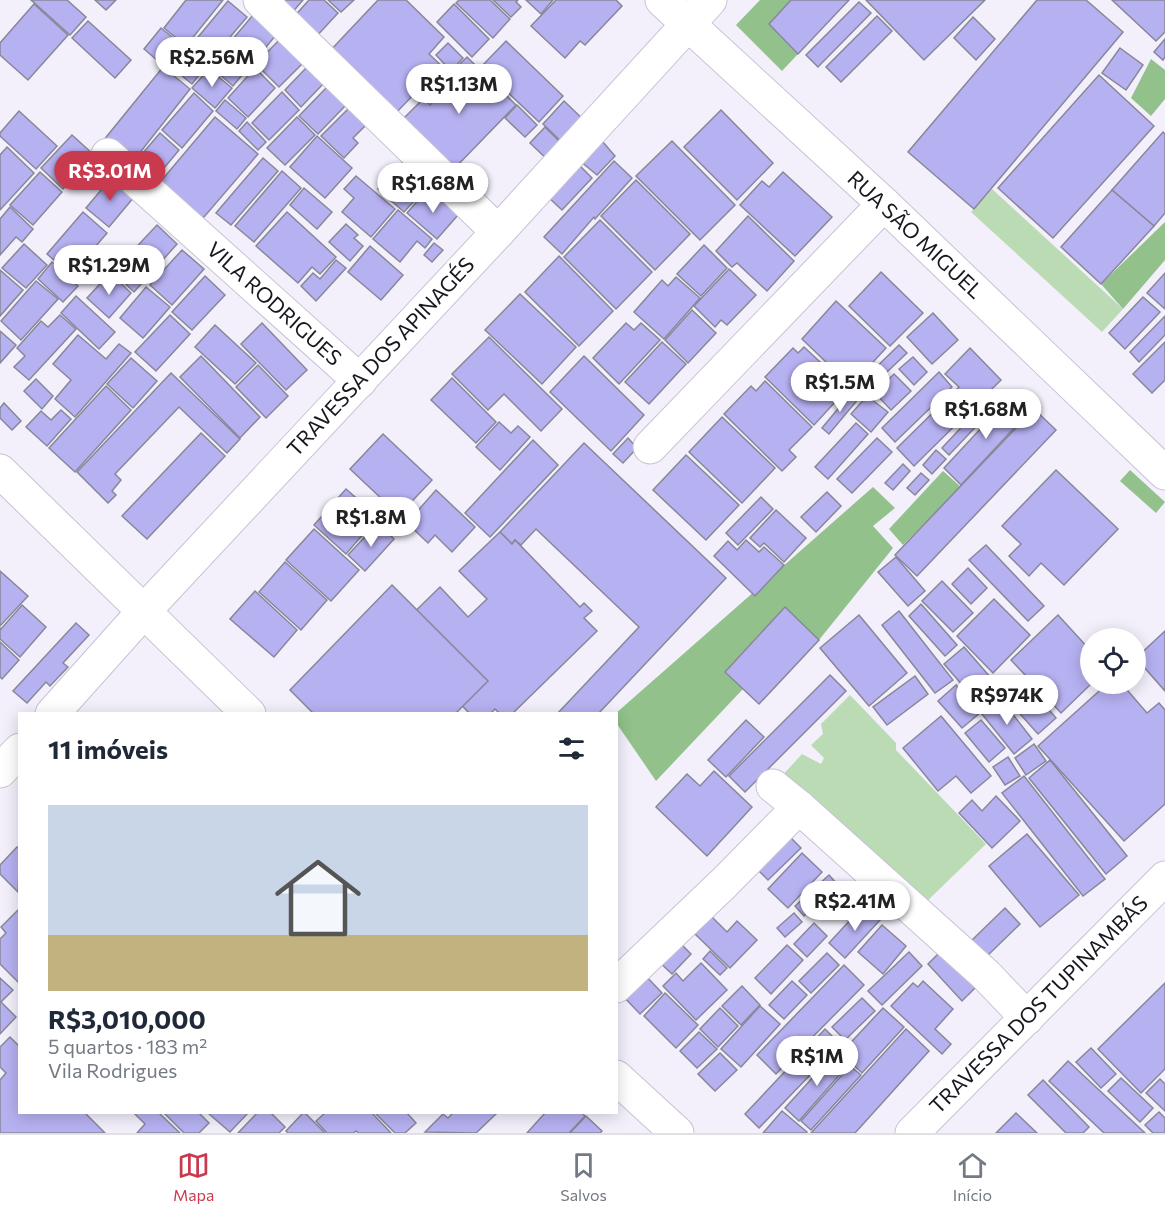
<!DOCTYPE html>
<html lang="pt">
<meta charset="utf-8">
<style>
body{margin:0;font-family:Commissioner,sans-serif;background:#f2f2f3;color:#1f2937;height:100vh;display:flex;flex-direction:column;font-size:22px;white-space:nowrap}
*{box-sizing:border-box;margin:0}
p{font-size:20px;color:#747a83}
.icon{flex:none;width:33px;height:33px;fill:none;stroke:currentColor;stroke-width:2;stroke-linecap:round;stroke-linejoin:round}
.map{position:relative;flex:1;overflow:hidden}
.drawer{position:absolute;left:18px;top:712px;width:600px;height:402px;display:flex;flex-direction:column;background:#fff;border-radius:0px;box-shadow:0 3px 15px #0003}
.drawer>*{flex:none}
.fabs{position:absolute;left:1080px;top:628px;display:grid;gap:12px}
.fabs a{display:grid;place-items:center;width:66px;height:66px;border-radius:50%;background:#fff;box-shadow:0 3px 15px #0003;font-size:30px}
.price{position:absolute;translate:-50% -51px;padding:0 14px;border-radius:21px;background:#fff;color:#222;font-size:20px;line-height:39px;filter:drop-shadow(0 2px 3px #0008)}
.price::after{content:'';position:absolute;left:50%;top:36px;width:18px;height:14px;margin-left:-9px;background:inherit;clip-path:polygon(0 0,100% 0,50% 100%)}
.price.current{background:#ca3a4f;color:#fff}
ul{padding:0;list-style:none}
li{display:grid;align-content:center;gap:12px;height:318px;padding:0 30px}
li+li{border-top:2px solid #e0e1e3}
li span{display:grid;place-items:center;height:186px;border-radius:0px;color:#555}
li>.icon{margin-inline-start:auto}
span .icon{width:108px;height:108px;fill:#fffc;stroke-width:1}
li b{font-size:26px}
h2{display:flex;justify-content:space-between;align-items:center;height:72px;padding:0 30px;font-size:26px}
.dock{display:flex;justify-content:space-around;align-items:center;height:84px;border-top:2px solid #e0e1e3;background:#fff;font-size:16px;color:#747a83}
.dock a{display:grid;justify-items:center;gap:3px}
.dock .current{color:#ca3a4f}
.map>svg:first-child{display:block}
.green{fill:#badbb4}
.forest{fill:#92c18b}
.building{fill:#b6b1f1;stroke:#888799;stroke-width:1.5}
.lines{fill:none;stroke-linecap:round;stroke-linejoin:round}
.street-casing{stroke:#c8c2d5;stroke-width:35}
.secondary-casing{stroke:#c8c2d5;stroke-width:35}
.street{stroke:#fff;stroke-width:33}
.secondary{stroke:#fff;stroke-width:33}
.labels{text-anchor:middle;stroke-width:6;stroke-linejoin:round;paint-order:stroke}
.street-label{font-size:21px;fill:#19171e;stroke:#fff}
</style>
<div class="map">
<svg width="1165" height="1133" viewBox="0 0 1165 1133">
<rect width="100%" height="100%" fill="#f3f0fc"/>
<!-- green -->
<g class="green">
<path d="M992,189L1123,309L1102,332L971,212Z"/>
<path d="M850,695L896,743V750L986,844L924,904L780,778L802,754L821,764L824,758L811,745L823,734L821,724Z"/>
</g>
<!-- forest -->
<g class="forest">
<path d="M760,0H792L769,24L798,54L782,71L736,25Z"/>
<path d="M1151,59L1165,70V99L1151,116L1131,98Z"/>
<path d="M1165,222V260L1123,309L1101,284Z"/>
<path d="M1130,470L1165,502L1156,513L1120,481Z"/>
<path d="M943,471L961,487L903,545L889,529Z"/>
<path d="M873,487L895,508L873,526L893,548L819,640L785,607L725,672L743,689L656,781L617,724L616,714H615Z"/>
</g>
<!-- building -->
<g class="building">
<path d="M31,0H67L86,17L70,35Z"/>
<path d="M95,0H116L106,10Z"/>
<path d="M186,0H223L186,46L164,28Z"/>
<path d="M276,0H303L291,14Z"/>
<path d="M309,0H324L338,13L314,39L292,19Z"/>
<path d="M328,0H354L341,12Z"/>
<path d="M378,0H406L444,37L429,54L449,73L426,97L418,90L393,116L328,53Z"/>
<path d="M459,0H490L510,19L493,38L456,3Z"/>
<path d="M493,0H518L516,2L521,7L511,17Z"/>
<path d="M526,0H553L541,14Z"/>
<path d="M556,0H616L622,6L585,45L580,41L565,58L531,26Z"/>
<path d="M791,0H849L798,54L769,24Z"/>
<path d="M866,0H985L924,60Z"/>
<path d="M1037,0H1086L1123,32L974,209L908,152Z"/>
<path d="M1112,0H1165V32L1156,41Z"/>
<path d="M228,1L247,17L208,63L189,48Z"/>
<path d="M859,2L871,13L818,67L806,55Z"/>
<path d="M34,4L68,35L28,80L0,55V43Z"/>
<path d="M454,4L489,39L472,57L437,22Z"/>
<path d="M253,15L276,35L255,60L232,40Z"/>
<path d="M877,16L892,31L841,82L826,67Z"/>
<path d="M973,17L995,39L976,60L954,38Z"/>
<path d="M88,21L131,60L115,78L72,38Z"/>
<path d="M161,28L182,45L164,66L144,49Z"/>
<path d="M282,37L306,60L279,87L256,64Z"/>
<path d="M1165,39V57L1163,60L1154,52Z"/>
<path d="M506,41L563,96L539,122L481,67Z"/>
<path d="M230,42L253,62L233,86L210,66Z"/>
<path d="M448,43L463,58L451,71L436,55Z"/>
<path d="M1120,48L1143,65L1126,90L1102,73Z"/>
<path d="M185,49L206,66L192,84L171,67Z"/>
<path d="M467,57L516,105L451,172L400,122L424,98L430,105L453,82L447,77Z"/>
<path d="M163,67L190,89L131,164L103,141Z"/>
<path d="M255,68L275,88L248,117L228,98Z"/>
<path d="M306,68L323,84L301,107L285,90Z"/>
<path d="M209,69L232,88L215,108L192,88Z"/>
<path d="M1099,75L1154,126L1053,238L998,188Z"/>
<path d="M327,87L346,105L318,134L299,116Z"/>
<path d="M282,92L299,110L269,140L252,123Z"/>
<path d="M194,93L213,111L182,148L162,130Z"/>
<path d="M225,100L246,118L237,129L216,111Z"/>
<path d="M564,101L589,125L568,148L543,124Z"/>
<path d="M517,105L537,125L525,137L505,118Z"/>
<path d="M349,108L366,125L353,138L358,143L344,158L321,136Z"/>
<path d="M721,110L773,163L737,200L684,147Z"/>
<path d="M19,111L57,146L36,169L0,136V133Z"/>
<path d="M215,117L258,154L198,224L156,187Z"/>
<path d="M297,117L315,135L285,165L267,148Z"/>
<path d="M247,122L266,142L258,150L239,131Z"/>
<path d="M545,127L567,149L552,164L530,143Z"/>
<path d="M1163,132L1165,134V213L1154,226L1112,190Z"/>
<path d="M160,133L179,150L150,185L130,168Z"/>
<path d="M596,134L615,156L597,175L574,156Z"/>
<path d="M72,135L94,155L63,189L41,168Z"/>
<path d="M317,136L352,168L325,198L290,167Z"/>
<path d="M672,141L735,205L700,240L636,176Z"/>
<path d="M7,147L34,173L0,210V155Z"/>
<path d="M263,158L278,171L231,225L216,213Z"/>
<path d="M574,160L592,178L562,210L547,196Z"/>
<path d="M614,161L632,178L595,219L594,217L562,254L544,237Z"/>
<path d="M402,163L427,187L404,212L378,189Z"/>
<path d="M282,171L301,188L254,242L235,226Z"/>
<path d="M40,172L62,192L33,225L10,205Z"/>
<path d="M783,172L832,217L795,256L740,205L762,181L769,187Z"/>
<path d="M356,176L395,209L371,237L342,212L354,198L344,189Z"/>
<path d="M112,177L134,197L109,227L86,208Z"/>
<path d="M636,180L690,234L655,270L601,216Z"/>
<path d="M304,188L332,212L317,229L290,205Z"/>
<path d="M428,189L458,215L437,239L407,213Z"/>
<path d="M1112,190L1154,226L1101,284L1061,247Z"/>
<path d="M10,207L33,229L22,242L16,237L0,255V219Z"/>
<path d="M398,210L432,239L425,248L417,241L400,262L373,239Z"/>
<path d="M83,212L107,233L71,275L47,254Z"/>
<path d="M287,212L336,257L320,274L312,267L298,283L256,246Z"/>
<path d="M748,216L794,261L767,291L737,263L732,267L716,251Z"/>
<path d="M600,220L652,272L616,309L564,257Z"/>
<path d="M346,224L358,235L354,238L363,246L350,261L329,242Z"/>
<path d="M157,225L177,244L134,292L113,272Z"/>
<path d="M434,243L443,250L432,262L424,255Z"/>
<path d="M24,244L47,265L26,288L2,268Z"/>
<path d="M704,245L727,268L701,296L677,274Z"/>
<path d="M370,246L403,275L381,300L348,272Z"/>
<path d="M182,250L204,269L172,305L150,285Z"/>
<path d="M559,256L613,311L579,346L525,292Z"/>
<path d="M336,260L346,268L316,301L301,286L313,273L320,279Z"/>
<path d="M52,262L78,286L63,302L38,279Z"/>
<path d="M729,269L756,295L727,325L721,320L715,327L694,306Z"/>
<path d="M0,270L23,290L0,316Z"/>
<path d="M881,272L923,313L890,346L849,306Z"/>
<path d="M110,273L131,293L109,318L87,298Z"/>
<path d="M1165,273V309L1147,293Z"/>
<path d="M205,276L225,295L192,330L172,312Z"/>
<path d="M676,277L700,298L664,339L634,312L662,280L668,286Z"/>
<path d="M36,281L58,299L21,340L1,321Z"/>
<path d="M146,287L170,307L143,338L120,318Z"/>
<path d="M520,294L576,347L542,384L485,330Z"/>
<path d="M76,296L115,332L99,349L61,313Z"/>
<path d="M1143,297L1160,312L1125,349L1109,333Z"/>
<path d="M836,301L886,348L851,386L802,339Z"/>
<path d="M692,310L716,333L688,363L665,340Z"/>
<path d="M933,313L958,340L932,364L907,337Z"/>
<path d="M60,315L76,329L29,380L14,367L25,356L17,348L41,321L48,327Z"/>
<path d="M170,315L190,334L156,371L135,352Z"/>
<path d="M1165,316V335L1139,362L1130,352Z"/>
<path d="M262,323L307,370L286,390L241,344Z"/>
<path d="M626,323L634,330L641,323L660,340L619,384L593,358Z"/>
<path d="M215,325L256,363L235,384L195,347Z"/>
<path d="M0,331L16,345L0,363Z"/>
<path d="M78,335L106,359L119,344L131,353L75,417L55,399L71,380L53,364Z"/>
<path d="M489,337L562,409L541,431L504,394L488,410L452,374Z"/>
<path d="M662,342L686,364L649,404L625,382Z"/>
<path d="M1165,342V380L1152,393L1133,374Z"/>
<path d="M899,345L907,353L870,388L862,381Z"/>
<path d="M804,347L848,388L814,425L765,377L793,348L798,353Z"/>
<path d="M970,348L1001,380L914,466L897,448L959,387L945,374Z"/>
<path d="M201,356L260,417L240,438L180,377Z"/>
<path d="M584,356L644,415L611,451L550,392Z"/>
<path d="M913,357L927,372L914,385L899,369Z"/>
<path d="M131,358L157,381L133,408L107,384Z"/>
<path d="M258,365L288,396L266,418L236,387Z"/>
<path d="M939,372L952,387L895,442L882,428Z"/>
<path d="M171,373L240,439L227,453L179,407L115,474L121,480L112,491L116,495L108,503L77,472Z"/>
<path d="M894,374L911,391L891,410L875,393Z"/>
<path d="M452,378L496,422L476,443L431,400Z"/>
<path d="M36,379L53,396L42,409L24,391Z"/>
<path d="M765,381L812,427L789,450L796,457L782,471L724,414L751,386L756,391Z"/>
<path d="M106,386L131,410L75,472L49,448Z"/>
<path d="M996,390L1004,397L949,455L942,448Z"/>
<path d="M852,392L859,398L829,434L822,428Z"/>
<path d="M867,396L888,412L871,432L851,414Z"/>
<path d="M1011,396L1028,413L961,485L944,468Z"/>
<path d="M4,403L21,421L12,430L0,418V408Z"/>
<path d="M1034,409L1056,430L917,576L895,555Z"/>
<path d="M61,410L71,419L47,446L26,427L41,411L51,420Z"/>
<path d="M722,417L775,468L742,503L689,452Z"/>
<path d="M499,422L511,433L518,426L530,437L500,470L476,447Z"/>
<path d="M856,423L868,434L828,479L815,467Z"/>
<path d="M201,433L225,456L147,539L122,516Z"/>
<path d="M383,434L432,480L399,515L350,469Z"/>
<path d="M628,438L637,448L623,463L613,454Z"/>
<path d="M877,438L892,452L852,493L837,479Z"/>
<path d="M533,440L558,465L490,537L465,513Z"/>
<path d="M584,443L726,578L598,714H557L639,627L536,529L521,545L515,540L512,544L500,532Z"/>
<path d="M936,450L946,459L932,474L923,465Z"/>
<path d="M686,455L739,505L706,540L653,490Z"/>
<path d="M903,464L910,471L893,490L885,483Z"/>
<path d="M1056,470L1118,529L1064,585L1041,563L1029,576L1009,556L1021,544L1002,526Z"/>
<path d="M921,473L929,480L915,495L907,488Z"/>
<path d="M346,489L378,517L346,554L314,525Z"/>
<path d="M436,490L475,527L452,552L435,535L428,543L407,523Z"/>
<path d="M827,492L841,506L816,532L801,517Z"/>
<path d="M761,497L773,509L738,545L726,533Z"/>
<path d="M776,510L806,538L784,562L764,543L760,547L750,538Z"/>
<path d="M374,527L383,535L386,531L394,539L365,571L348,555Z"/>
<path d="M314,529L359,570L331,601L286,560Z"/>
<path d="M500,532L512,544L515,540L580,607L584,603L592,611L584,618L597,631L512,714H500L495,709L490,714H470L393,633L440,587L468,617L487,599L459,571Z"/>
<path d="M746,540L759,552L764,547L784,565L755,596L714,556L728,541L737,550Z"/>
<path d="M986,545L1044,606L1028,621L969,560Z"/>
<path d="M896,557L925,591L908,606L878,572Z"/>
<path d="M285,562L327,600L301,630L259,592Z"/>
<path d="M968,568L987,588L971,604L952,584Z"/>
<path d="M0,571L28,596L0,626Z"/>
<path d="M942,581L973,613L953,632L922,601Z"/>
<path d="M392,585L488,681L455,714H314L290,690Z"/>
<path d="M255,591L297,630L274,657L230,619Z"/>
<path d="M994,599L1030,635L993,673L957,636Z"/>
<path d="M921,604L957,645L945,656L909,616Z"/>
<path d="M22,605L46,627L20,657L0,639V628L1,629Z"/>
<path d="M785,607L819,640L759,704L725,672Z"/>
<path d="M899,611L953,680L935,693L882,625Z"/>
<path d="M859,615L907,673L869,706L820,648Z"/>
<path d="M1058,615L1090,650L1091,684L1061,713L1011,660Z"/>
<path d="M76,623L89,635L63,663L68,667L50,686L46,682L27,703L13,691Z"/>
<path d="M1165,631V691L1136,658Z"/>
<path d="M0,642L19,660L2,679L0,677Z"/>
<path d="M964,647L998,686L978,703L944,664Z"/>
<path d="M830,675L846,691L745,792L729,776Z"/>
<path d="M915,676L928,694L887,725L873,707Z"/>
<path d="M1023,680L1056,718L1038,734L1005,697Z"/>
<path d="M1107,684H1122L1147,713L1159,703L1165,710V804L1124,841L1038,746Z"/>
<path d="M956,685L980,713L962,728L938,701Z"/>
<path d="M1001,699L1032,739L1014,754L982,714Z"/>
<path d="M941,716L991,776L971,793L956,776L938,791L903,748Z"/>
<path d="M746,720L764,737L726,777L708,760Z"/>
<path d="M981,720L1005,748L989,762L965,733Z"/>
<path d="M1034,744L1046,761L1026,775L1015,758Z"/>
<path d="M1008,757L1020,776L1005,785L993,767Z"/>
<path d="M1050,760L1127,856L1106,874L1029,778Z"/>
<path d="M714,771L752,807L707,856L656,807L687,774L700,786Z"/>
<path d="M1024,776L1105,879L1083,896L1002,793Z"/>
<path d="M996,796L1020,821L992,848L959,813L972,800L982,811Z"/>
<path d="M786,833L801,848L768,880L754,866Z"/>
<path d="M1027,834L1079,895L1040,927L989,866Z"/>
<path d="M17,847L20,849L18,892L0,874V865Z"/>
<path d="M802,853L822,872L788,908L768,889Z"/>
<path d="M829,875L838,885L804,916L795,906Z"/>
<path d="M864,905L880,920L845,958L829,943Z"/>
<path d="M20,908V984L0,964V939L6,933L1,927Z"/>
<path d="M1005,908L1020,924L986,957L971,941Z"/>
<path d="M794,913L802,922L785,937L777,928Z"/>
<path d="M712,917L727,932L737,921L757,940L730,968L695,934Z"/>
<path d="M814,923L827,936L807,957L794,944Z"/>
<path d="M882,925L906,946L883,974L858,952Z"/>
<path d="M676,939L691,954L672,974L657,960Z"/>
<path d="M787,945L803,960L771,994L755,978Z"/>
<path d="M945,947L980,983L962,1001L928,964Z"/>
<path d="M710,951L727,968L720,975L703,959Z"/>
<path d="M909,952L922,966L882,1005L868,991Z"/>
<path d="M827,953L839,965L811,993L799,981Z"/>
<path d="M701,963L727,990L696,1020L663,986L676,973L683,981Z"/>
<path d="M844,965L864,985L776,1074L757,1055Z"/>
<path d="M644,974L662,993L640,1014L622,995Z"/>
<path d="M0,978L13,990L1,1002L16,1017L0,1034Z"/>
<path d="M792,981L807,995L784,1019L769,1005Z"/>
<path d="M923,981L953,1009L935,1029L951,1044L942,1054L891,1006L913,983L918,987Z"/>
<path d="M1165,983V1069L1141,1093L1098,1049Z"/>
<path d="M742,986L760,1005L741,1025L722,1006Z"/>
<path d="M665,993L698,1025L676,1048L644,1016Z"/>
<path d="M862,998L875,1011L845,1040L832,1027Z"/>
<path d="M760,1006L780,1024L741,1067L721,1049Z"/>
<path d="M720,1008L738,1026L718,1047L700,1029Z"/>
<path d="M883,1008L904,1027L862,1073L841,1053Z"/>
<path d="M825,1029L840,1044L759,1128L745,1114Z"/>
<path d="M906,1029L929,1051L855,1133H811Z"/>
<path d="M699,1032L717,1049L697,1068L680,1051Z"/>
<path d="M10,1037L20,1047V1113H85L105,1133H0V1080L6,1073L0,1067V1047Z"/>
<path d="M1091,1048L1116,1074L1101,1088L1076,1062Z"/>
<path d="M836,1052L849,1064L799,1121L785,1108Z"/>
<path d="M720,1053L737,1070L715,1091L698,1074Z"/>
<path d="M1068,1061L1145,1133H1104L1049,1081Z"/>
<path d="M850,1066L861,1075L811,1130L801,1121Z"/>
<path d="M1121,1078L1153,1108L1140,1122L1108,1091Z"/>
<path d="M1160,1079L1165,1084V1111L1146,1093Z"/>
<path d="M1043,1080L1089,1127L1083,1133H1066L1028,1095Z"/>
<path d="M782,1111L807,1132L806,1133H763Z"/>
<path d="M1159,1112L1165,1118V1133H1153L1145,1125Z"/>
<path d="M134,1113H159L180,1133H137L145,1124Z"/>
<path d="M164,1113H199L209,1123L199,1133H184Z"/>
<path d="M208,1113H246L247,1114L230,1132Z"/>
<path d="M257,1113H271L285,1127L279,1133H238Z"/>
<path d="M303,1113H305L325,1133H288L286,1131Z"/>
<path d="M325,1113H372L391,1133H359L356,1131L354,1133H327L316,1121Z"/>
<path d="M375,1113H407L416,1123L405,1133H395Z"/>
<path d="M453,1113H497L476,1133L425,1132L443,1114L448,1118Z"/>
<path d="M545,1113H582L585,1116L569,1133H527Z"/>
<path d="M1016,1113L1037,1133H996Z"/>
<path d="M586,1116L602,1131L600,1133H570Z"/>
</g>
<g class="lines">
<defs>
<g id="street">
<path d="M260,0L498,232"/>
<path d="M662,0L884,204L1165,473"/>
<path d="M108,155L360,381"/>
<path d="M650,447L884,204"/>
<path d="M773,786L799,807L986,975L1027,1018"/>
<path d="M616,986L724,883L799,807"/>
</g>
<g id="secondary">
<path d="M0,471L249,714"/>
<path d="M52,714L145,610L498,232L710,0"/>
<path d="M0,771L20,750"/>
<path d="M616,1077L677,1133"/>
<path d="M912,1133L1165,878"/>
</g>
</defs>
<!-- street casing -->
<use href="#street" class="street-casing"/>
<!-- secondary casing -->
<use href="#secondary" class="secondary-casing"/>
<!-- street -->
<use href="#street" class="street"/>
<!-- secondary -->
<use href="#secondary" class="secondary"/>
</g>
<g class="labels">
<!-- street labels -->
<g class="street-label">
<text transform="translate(915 235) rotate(43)" y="7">RUA SÃO MIGUEL</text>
<text transform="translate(274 304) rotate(42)" y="7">VILA RODRIGUES</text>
<text transform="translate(381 357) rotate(-47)" y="7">TRAVESSA DOS APINAGÉS</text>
<text transform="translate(1039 1005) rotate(-45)" y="7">TRAVESSA DOS TUPINAMBÁS</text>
</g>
</g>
</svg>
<div class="fabs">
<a><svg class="icon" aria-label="locate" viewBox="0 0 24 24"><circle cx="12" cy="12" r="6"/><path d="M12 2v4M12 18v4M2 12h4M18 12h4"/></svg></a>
</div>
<b class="price" style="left:212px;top:88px">R$2.56M</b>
<b class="price" style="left:459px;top:115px">R$1.13M</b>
<b class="price current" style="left:110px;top:202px">R$3.01M</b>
<b class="price" style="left:433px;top:214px">R$1.68M</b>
<b class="price" style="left:109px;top:296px">R$1.29M</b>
<b class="price" style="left:840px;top:413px">R$1.5M</b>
<b class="price" style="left:986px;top:440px">R$1.68M</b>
<b class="price" style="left:371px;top:548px">R$1.8M</b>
<b class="price" style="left:1007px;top:726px">R$974K</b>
<b class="price" style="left:855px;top:932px">R$2.41M</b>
<b class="price" style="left:817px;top:1087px">R$1M</b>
<section class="drawer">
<h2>11 imóveis<svg class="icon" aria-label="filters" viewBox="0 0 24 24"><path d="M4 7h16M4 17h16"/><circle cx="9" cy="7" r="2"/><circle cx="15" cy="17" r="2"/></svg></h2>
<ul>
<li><span style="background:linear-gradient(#c9d6e8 70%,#c2b280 0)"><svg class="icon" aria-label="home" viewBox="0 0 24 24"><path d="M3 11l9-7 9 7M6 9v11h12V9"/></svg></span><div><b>R$3,010,000</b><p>5 quartos · 183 m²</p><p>Vila Rodrigues</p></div></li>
</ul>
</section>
</div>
<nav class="dock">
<a class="current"><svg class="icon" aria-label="map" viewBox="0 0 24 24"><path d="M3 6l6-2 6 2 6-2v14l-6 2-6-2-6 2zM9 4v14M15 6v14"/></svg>Mapa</a>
<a><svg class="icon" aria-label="saved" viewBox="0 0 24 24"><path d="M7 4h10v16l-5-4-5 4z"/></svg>Salvos</a>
<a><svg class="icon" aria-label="home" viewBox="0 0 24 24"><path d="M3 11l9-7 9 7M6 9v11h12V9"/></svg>Início</a>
</nav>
